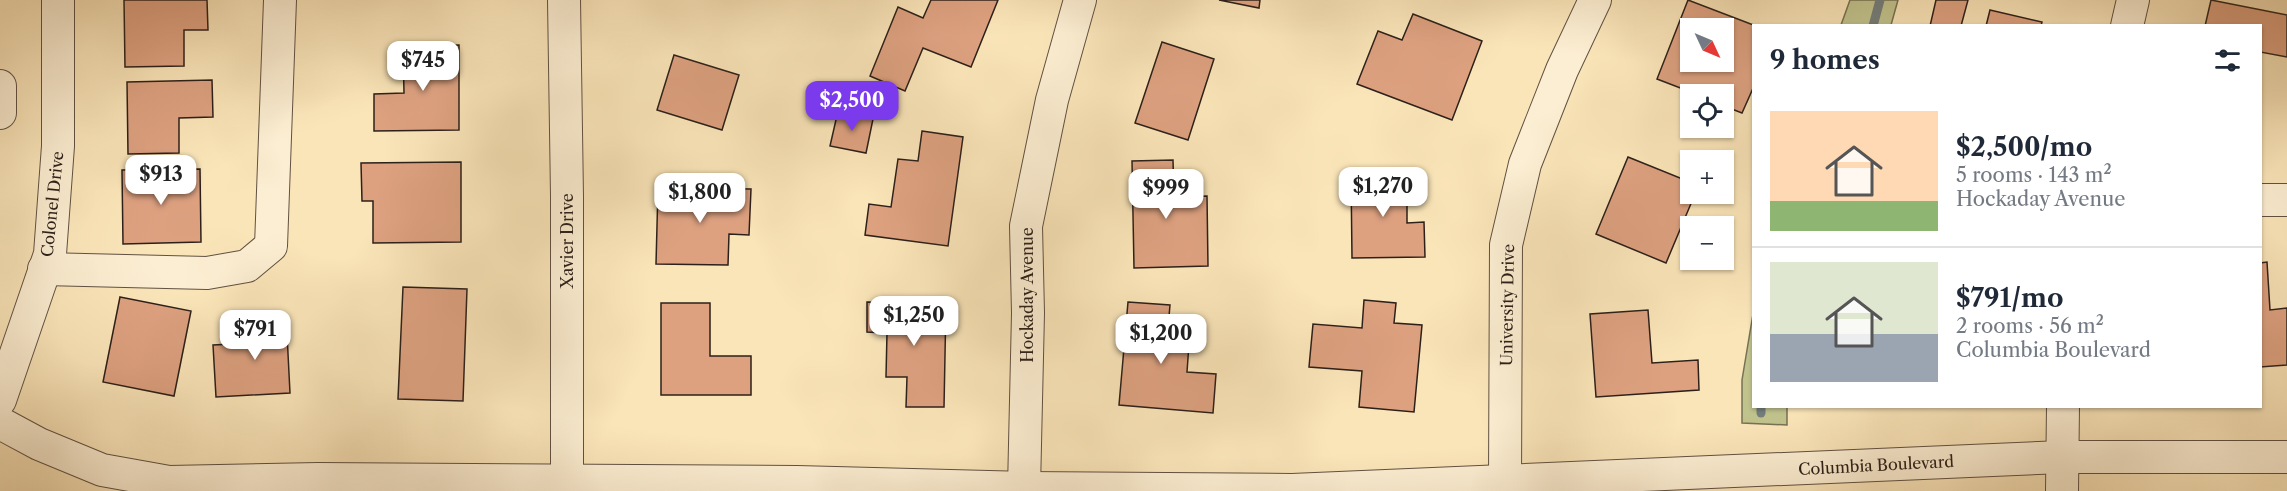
<!DOCTYPE html>
<meta charset="utf-8">
<style>
body{margin:0;font-family:"Libre Caslon Text",serif;background:#f6f6f7;color:#1f2937;height:100vh;display:flex;flex-direction:column;font-size:22px;white-space:nowrap}
*{box-sizing:border-box;margin:0}
p{font-size:20px;color:#747a83}
.icon{flex:none;width:33px;height:33px;fill:none;stroke:currentColor;stroke-width:2;stroke-linecap:round;stroke-linejoin:round}
.map{position:relative;flex:1;overflow:hidden}
.details{position:absolute;left:1752px;top:24px;width:510px;height:384px;display:flex;flex-direction:column;background:#fff;border-radius:0px;box-shadow:0 2px 4px #0004}
.details>*{flex:none}
.needle{width:39px;rotate:134deg}
.buttons{position:absolute;left:1680px;top:18px;display:grid;gap:12px}
.buttons a{display:grid;place-items:center;width:54px;height:54px;border-radius:0px;background:#fff;box-shadow:0 2px 4px #0004;font-size:30px}
.price{position:absolute;translate:-50% -51px;padding:0 14px;border-radius:12px;background:#fff;color:#222;font-size:20px;line-height:39px;filter:drop-shadow(0 2px 3px #0008)}
.price::after{content:'';position:absolute;left:50%;top:36px;width:18px;height:14px;margin-left:-9px;background:inherit;clip-path:polygon(0 0,100% 0,50% 100%)}
.price.on{background:#7c3aed;color:#fff}
ul{padding:0;list-style:none}
li{display:flex;align-items:center;gap:18px;height:150px;padding:0 18px}
li+li{border-top:2px solid #e0e1e3}
li span{display:grid;place-items:center;flex:none;width:168px;height:120px;border-radius:0px;color:#555}
li>.icon{margin-inline-start:auto}
span .icon{width:72px;height:72px;fill:#fffc;stroke-width:1}
li b{font-size:26px}
h2{display:flex;justify-content:space-between;align-items:center;height:72px;padding:0 18px;font-size:26px}
.map>svg:first-child{display:block}
.green{fill:#c1c38d;stroke:#767254;stroke-width:1.5}
.lines{fill:none;stroke-linecap:round;stroke-linejoin:round}
.stream{stroke:#747e7b;stroke-width:9}
.building{fill:#dda180;stroke:#2c201a;stroke-width:1.5;fill-rule:evenodd}
.minor-casing{stroke:#605142;stroke-width:34}
.minor{stroke:#fceed2;stroke-width:32}
.labels{text-anchor:middle;stroke-width:5;stroke-linejoin:round;paint-order:stroke}
.street-label{font-size:16px;fill:#2c201a;stroke:#fceed2}
</style>
<div class="map">
<svg width="2287" height="491" viewBox="0 0 2287 491">
<rect width="100%" height="100%" fill="#fae5b9"/>
<filter id="stains"><feTurbulence type="fractalNoise" baseFrequency=".00333" numOctaves="4"/><feColorMatrix values="0 0 0 0 .2 0 0 0 0 .09 0 0 0 0 .02 0 0 0 .5 -.17"/></filter>
<radialGradient id="worn" r=".72"><stop offset=".6" stop-color="#630" stop-opacity="0"/><stop offset="1" stop-color="#630" stop-opacity=".3"/></radialGradient>
<!-- green -->
<g class="green">
<path d="M1850,0H1898L1891,25H1841Z"/>
<path d="M1753,314L1754,406L1787,407V425L1742,423V380Z"/>
</g>
<g class="lines">
<!-- stream -->
<g class="stream">
<path d="M1873,26L1880,0"/>
<path d="M1761,413V406"/>
</g>
</g>
<!-- building -->
<g class="building">
<path d="M124,0H207L208,30H184V66L125,67Z"/>
<path d="M931,0H998L971,67L923,48L905,91L870,76L898,7L923,18Z"/>
<path d="M1219,0H1260L1259,8Z"/>
<path d="M1688,0L1756,26H1754V86L1742,113L1724,106V94H1696L1657,79ZM1690,28H1724V62H1690Z"/>
<path d="M1936,0H1968L1961,26H1930Z"/>
<path d="M2211,0L2287,15V57L2260,52V26H2205Z"/>
<path d="M1990,10L2042,22L2041,26H1986Z"/>
<path d="M1413,14L1482,41L1452,120L1357,84L1378,31L1402,40Z"/>
<path d="M1162,42L1214,59L1188,140L1135,123Z"/>
<path d="M459,45V130L374,131V94L404,93L403,46Z"/>
<path d="M674,55L739,75L722,130L657,110Z"/>
<path d="M212,80L213,117L179,118V153L128,154L127,82Z"/>
<path d="M838,111L873,119L866,153L830,146Z"/>
<path d="M922,131L963,137L948,246L865,235L869,204L891,207L898,159L918,161Z"/>
<path d="M1628,157L1690,182V194H1695L1666,263L1596,234Z"/>
<path d="M1173,160L1174,197L1207,196L1208,266L1134,268L1132,161Z"/>
<path d="M461,162V242L373,243V201H362L361,163Z"/>
<path d="M200,169L201,242L123,244L122,170Z"/>
<path d="M1407,173V223L1424,222L1425,257L1352,258L1351,174Z"/>
<path d="M658,188L751,189L749,235L729,234L728,265L656,264Z"/>
<path d="M2267,262L2270,310L2287,308V365L2260,367V263Z"/>
<path d="M403,287L467,289L463,401L398,399Z"/>
<path d="M120,297L191,311L174,396L103,382Z"/>
<path d="M1364,300L1396,303L1394,323L1422,325L1414,412L1359,407L1362,371L1309,367L1313,324L1362,328Z"/>
<path d="M867,302L946,303L944,407H906L907,377H886L887,333L867,332Z"/>
<path d="M1128,302L1170,305L1168,328L1190,330L1187,372L1216,374L1213,413L1119,405Z"/>
<path d="M661,303H710V356H751V395H661Z"/>
<path d="M1648,310L1652,363L1698,360L1699,390L1596,397L1590,314Z"/>
<path d="M286,314L290,393L216,397L213,345L253,343L251,316Z"/>
</g>
<g class="lines">
<defs>
<g id="minor">
<path d="M564,0L567,196V482"/>
<path d="M2127,26L2133,0"/>
<path d="M0,86V113"/>
<path d="M2260,200H2287"/>
<path d="M44,269L207,273L247,266L271,246L280,0"/>
<path d="M0,400L50,254L58,146V0"/>
<path d="M0,423L39,444L102,470L169,482L318,479L797,482L1024,488L1292,490L2062,457H2287"/>
<path d="M1505,482L1506,245L1525,164L1562,70L1595,0"/>
<path d="M1024,488L1028,313L1026,226L1052,100L1080,0"/>
<path d="M2062,491L2063,406"/>
</g>
</defs>
<!-- minor casing -->
<use href="#minor" class="minor-casing"/>
<!-- minor -->
<use href="#minor" class="minor"/>
</g>
<g class="labels">
<!-- street labels -->
<g class="street-label">
<text transform="translate(52 204) rotate(-84)" y="6">Colonel Drive</text>
<text transform="translate(567 241) rotate(-90)" y="6">Xavier Drive</text>
<text transform="translate(1027 295) rotate(-90)" y="6">Hockaday Avenue</text>
<text transform="translate(1507 305) rotate(-89)" y="6">University Drive</text>
<text transform="translate(1876 465) rotate(-3)" y="6">Columbia Boulevard</text>
</g>
</g>
<rect width="100%" height="100%" filter="url(#stains)"/>
<rect width="100%" height="100%" fill="url(#worn)"/>
</svg>
<div class="buttons">
<a><svg class="needle" viewBox="-14 -14 28 28"><path d="M0-13l5 13h-10z" fill="#e53935"/><path d="M0 13l5-13h-10z" fill="#747a83"/></svg></a>
<a><svg class="icon" aria-label="locate" viewBox="0 0 24 24"><circle cx="12" cy="12" r="6"/><path d="M12 2v4M12 18v4M2 12h4M18 12h4"/></svg></a>
<a>+</a>
<a>−</a>
</div>
<b class="price" style="left:423px;top:92px">$745</b>
<b class="price on" style="left:852px;top:132px">$2,500</b>
<b class="price" style="left:161px;top:206px">$913</b>
<b class="price" style="left:1383px;top:218px">$1,270</b>
<b class="price" style="left:1166px;top:220px">$999</b>
<b class="price" style="left:700px;top:224px">$1,800</b>
<b class="price" style="left:914px;top:347px">$1,250</b>
<b class="price" style="left:255px;top:361px">$791</b>
<b class="price" style="left:1161px;top:365px">$1,200</b>
<section class="details">
<h2>9 homes<svg class="icon" aria-label="filters" viewBox="0 0 24 24"><path d="M4 7h16M4 17h16"/><circle cx="9" cy="7" r="2"/><circle cx="15" cy="17" r="2"/></svg></h2>
<ul>
<li><span style="background:linear-gradient(#ffd9b3 75%,#8fb573 0)"><svg class="icon" aria-label="home" viewBox="0 0 24 24"><path d="M3 11l9-7 9 7M6 9v11h12V9"/></svg></span><div><b>$2,500/mo</b><p>5 rooms · 143 m²</p><p>Hockaday Avenue</p></div></li>
<li><span style="background:linear-gradient(#dfe7d0 60%,#9aa5b1 0)"><svg class="icon" aria-label="home" viewBox="0 0 24 24"><path d="M3 11l9-7 9 7M6 9v11h12V9"/></svg></span><div><b>$791/mo</b><p>2 rooms · 56 m²</p><p>Columbia Boulevard</p></div></li>
</ul>
</section>
</div>
